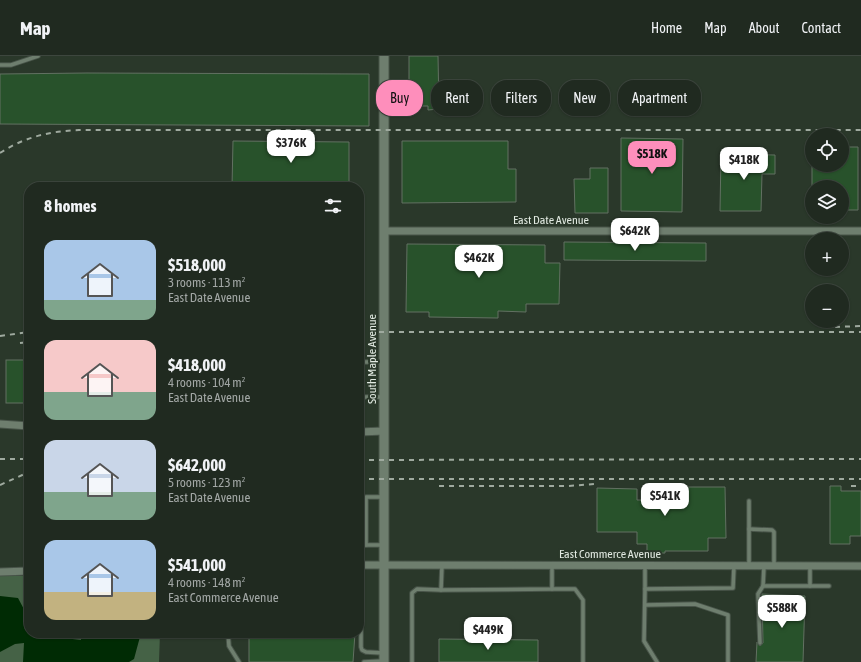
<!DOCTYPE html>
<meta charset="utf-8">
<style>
body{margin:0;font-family:"Asap Condensed",sans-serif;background:#2d362d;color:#f1f3f6;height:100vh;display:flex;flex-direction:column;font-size:15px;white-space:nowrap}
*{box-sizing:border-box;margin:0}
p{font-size:13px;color:#a2a7a5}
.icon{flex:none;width:22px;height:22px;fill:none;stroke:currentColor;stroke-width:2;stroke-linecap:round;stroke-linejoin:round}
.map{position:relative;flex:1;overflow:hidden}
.drawer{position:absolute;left:24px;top:126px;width:340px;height:456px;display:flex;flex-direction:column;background:#202a20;border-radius:16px;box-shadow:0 1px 3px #0004,0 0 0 1px #3d463e}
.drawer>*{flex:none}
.top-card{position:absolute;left:376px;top:24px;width:380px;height:36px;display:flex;gap:8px}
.tools{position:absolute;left:805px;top:72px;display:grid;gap:8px}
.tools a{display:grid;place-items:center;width:44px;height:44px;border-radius:50%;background:#202a20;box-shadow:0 1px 3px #0004,0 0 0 1px #3d463e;font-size:20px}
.price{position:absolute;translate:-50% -34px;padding:0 9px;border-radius:8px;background:#fff;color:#222;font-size:13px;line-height:26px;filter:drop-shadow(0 1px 2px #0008)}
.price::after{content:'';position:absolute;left:50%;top:24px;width:12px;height:9px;margin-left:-6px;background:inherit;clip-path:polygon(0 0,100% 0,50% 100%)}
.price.on{background:#fe8ebb;color:#111}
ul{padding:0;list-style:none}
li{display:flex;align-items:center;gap:12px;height:100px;padding:0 20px}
li span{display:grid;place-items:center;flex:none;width:112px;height:80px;border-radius:12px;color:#555}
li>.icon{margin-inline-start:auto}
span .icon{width:48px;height:48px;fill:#fffc;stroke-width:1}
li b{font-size:17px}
h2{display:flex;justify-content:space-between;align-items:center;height:48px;padding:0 20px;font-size:17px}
.pill{padding:0 14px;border-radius:16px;background:#202a20;box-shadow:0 1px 3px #0004,0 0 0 1px #3d463e;font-size:14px;line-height:36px}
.pill.on{background:#fe8ebb;color:#111}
header{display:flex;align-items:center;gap:24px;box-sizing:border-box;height:56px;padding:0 20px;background:#202a20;border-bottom:1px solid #3d463e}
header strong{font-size:19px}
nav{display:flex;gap:22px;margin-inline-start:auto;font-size:14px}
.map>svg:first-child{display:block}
.green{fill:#456246}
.water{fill:#002b04}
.building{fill:#28522b;stroke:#627162}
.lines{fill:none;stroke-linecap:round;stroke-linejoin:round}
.service-casing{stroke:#485449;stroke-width:5.5}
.minor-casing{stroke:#485449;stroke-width:9}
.tertiary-casing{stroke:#485449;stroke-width:11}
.service{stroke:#6e7e6e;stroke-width:3.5}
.minor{stroke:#6e7e6e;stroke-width:7}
.tertiary{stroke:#6e7e6e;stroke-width:9}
.rail{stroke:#9faa9f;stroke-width:2;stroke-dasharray:5 5;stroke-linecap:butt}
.labels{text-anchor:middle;stroke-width:4;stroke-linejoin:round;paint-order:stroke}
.street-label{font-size:12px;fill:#e2eae2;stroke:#2a382a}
</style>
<header>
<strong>Map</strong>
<nav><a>Home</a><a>Map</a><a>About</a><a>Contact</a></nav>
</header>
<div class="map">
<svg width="861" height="606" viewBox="0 0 861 606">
<rect width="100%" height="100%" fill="#2a382a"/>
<!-- green -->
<path class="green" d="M0,520H29V577H160L159,606H0Z"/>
<!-- water -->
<path class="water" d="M0,540L18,542L27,559L30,578L81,584L80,577H141L134,603L129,606H23L24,587L15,588L0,596Z"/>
<!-- building -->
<g class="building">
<path d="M409,0H438L439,53L428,54V50H409Z"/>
<path d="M87,17L369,18V70L0,68V18Z"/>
<path d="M621,82L683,83L682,156L621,155Z"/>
<path d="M233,85L349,86V131H232Z"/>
<path d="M402,85H508V113H516V146L402,147Z"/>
<path d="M842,91H858V154H842V131H812V109H842Z"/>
<path d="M721,98L775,99V118H762L761,155H720Z"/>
<path d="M590,112H608V157H575L574,123H590Z"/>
<path d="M564,186L706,187V205L564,204Z"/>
<path d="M407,188L545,189V207H560L559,248H526V256L498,255V262L429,261V256H406Z"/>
<rect x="6" y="304" width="23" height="43"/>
<path d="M830,430H841V435H861V480H850V488H830Z"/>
<path d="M663,431H725L726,482H708V495H665V497H647V488H637V476H597V432L637,433V444H661V440H663Z"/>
<path d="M762,538L805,540L803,606H756L757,586L760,590L763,587Z"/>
<path d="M249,577H355L353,606H249Z"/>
<path d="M439,583L538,584V606H439Z"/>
</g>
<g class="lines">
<defs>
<g id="service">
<path d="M0,9H11L38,0"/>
<path d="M359,306H384"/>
<path d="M359,341H384"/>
<path d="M749,473L772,474L774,476V510"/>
<path d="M359,489H383"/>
<path d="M366,489V441H383"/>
<path d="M361,509V591L362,594L366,596L383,597"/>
<path d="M442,509L441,534L552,533V510"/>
<path d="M645,510V533L733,532L734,510"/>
<path d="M749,510V445"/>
<path d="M763,530H829"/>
<path d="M810,530V510"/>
<path d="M552,533H575L583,544V606"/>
<path d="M645,533L644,585L657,606"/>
<path d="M645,549L695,548L728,559V606"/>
<path d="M228,577L229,590L239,606"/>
<path d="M760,587L758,538L763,530L764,510"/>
<path d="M364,606L383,605"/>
<path d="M412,606V537L417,533L441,534"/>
</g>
<g id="minor">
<path d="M384,175H861"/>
<path d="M0,368L29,370"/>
<path d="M359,376L384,375"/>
<path d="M359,509L861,510"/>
<path d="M0,516L29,515"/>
</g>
<path id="tertiary" d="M384,606V0"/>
</defs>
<!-- service casing -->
<use href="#service" class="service-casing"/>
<!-- minor casing -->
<use href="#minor" class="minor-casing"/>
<!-- tertiary casing -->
<use href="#tertiary" class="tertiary-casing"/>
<!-- service -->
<use href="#service" class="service"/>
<!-- minor -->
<use href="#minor" class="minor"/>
<!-- tertiary -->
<use href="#tertiary" class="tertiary"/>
<!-- rail -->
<g class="rail">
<path d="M0,97C24,81 51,75 79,74H861"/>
<path d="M835,271L861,270"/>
<path d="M359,276H861"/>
<path d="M0,280L29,276"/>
<path d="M20,287L29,286"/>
<path d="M0,403H29"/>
<path d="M359,404L861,403"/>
<path d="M359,423H861"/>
<path d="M0,429L29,416"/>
<path d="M439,430H569L595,428"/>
<path d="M851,430H861"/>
</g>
</g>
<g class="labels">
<!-- street labels -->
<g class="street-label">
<text x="551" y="168">East Date Avenue</text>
<text transform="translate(372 303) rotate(-90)" y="4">South Maple Avenue</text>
<text x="610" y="502">East Commerce Avenue</text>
</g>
</g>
</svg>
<div class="tools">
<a><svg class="icon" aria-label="locate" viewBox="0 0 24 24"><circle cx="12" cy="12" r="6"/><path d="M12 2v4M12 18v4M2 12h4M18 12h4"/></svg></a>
<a><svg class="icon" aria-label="layers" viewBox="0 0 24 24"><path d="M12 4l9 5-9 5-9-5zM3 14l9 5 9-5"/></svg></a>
<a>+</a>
<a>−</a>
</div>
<b class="price" style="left:291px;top:108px">$376K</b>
<b class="price on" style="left:652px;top:119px">$518K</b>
<b class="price" style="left:744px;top:125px">$418K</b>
<b class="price" style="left:635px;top:196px">$642K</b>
<b class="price" style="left:479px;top:223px">$462K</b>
<b class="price" style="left:665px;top:461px">$541K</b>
<b class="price" style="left:782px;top:573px">$588K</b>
<b class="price" style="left:488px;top:595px">$449K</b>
<div class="top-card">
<a class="pill on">Buy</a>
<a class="pill">Rent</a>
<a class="pill">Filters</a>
<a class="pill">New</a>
<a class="pill">Apartment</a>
</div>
<section class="drawer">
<h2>8 homes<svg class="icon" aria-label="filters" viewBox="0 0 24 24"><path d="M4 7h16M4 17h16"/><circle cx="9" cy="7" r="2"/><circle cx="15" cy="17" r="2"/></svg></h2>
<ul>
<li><span style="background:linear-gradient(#a9c7e8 75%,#7fa58c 0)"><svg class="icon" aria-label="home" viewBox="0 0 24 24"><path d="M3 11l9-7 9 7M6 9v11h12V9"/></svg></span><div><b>$518,000</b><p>3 rooms · 113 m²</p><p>East Date Avenue</p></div></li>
<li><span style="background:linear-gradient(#f6c9c9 65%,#7fa58c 0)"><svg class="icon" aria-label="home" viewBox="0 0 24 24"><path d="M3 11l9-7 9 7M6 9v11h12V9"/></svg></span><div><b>$418,000</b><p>4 rooms · 104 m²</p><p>East Date Avenue</p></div></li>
<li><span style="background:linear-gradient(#c9d6e8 65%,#7fa58c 0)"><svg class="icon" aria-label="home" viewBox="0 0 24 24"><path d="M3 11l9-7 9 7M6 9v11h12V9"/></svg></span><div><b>$642,000</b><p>5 rooms · 123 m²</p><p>East Date Avenue</p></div></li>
<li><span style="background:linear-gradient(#a9c7e8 65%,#c2b280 0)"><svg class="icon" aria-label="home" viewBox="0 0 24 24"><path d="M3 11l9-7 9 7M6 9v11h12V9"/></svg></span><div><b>$541,000</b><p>4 rooms · 148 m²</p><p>East Commerce Avenue</p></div></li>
</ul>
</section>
</div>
